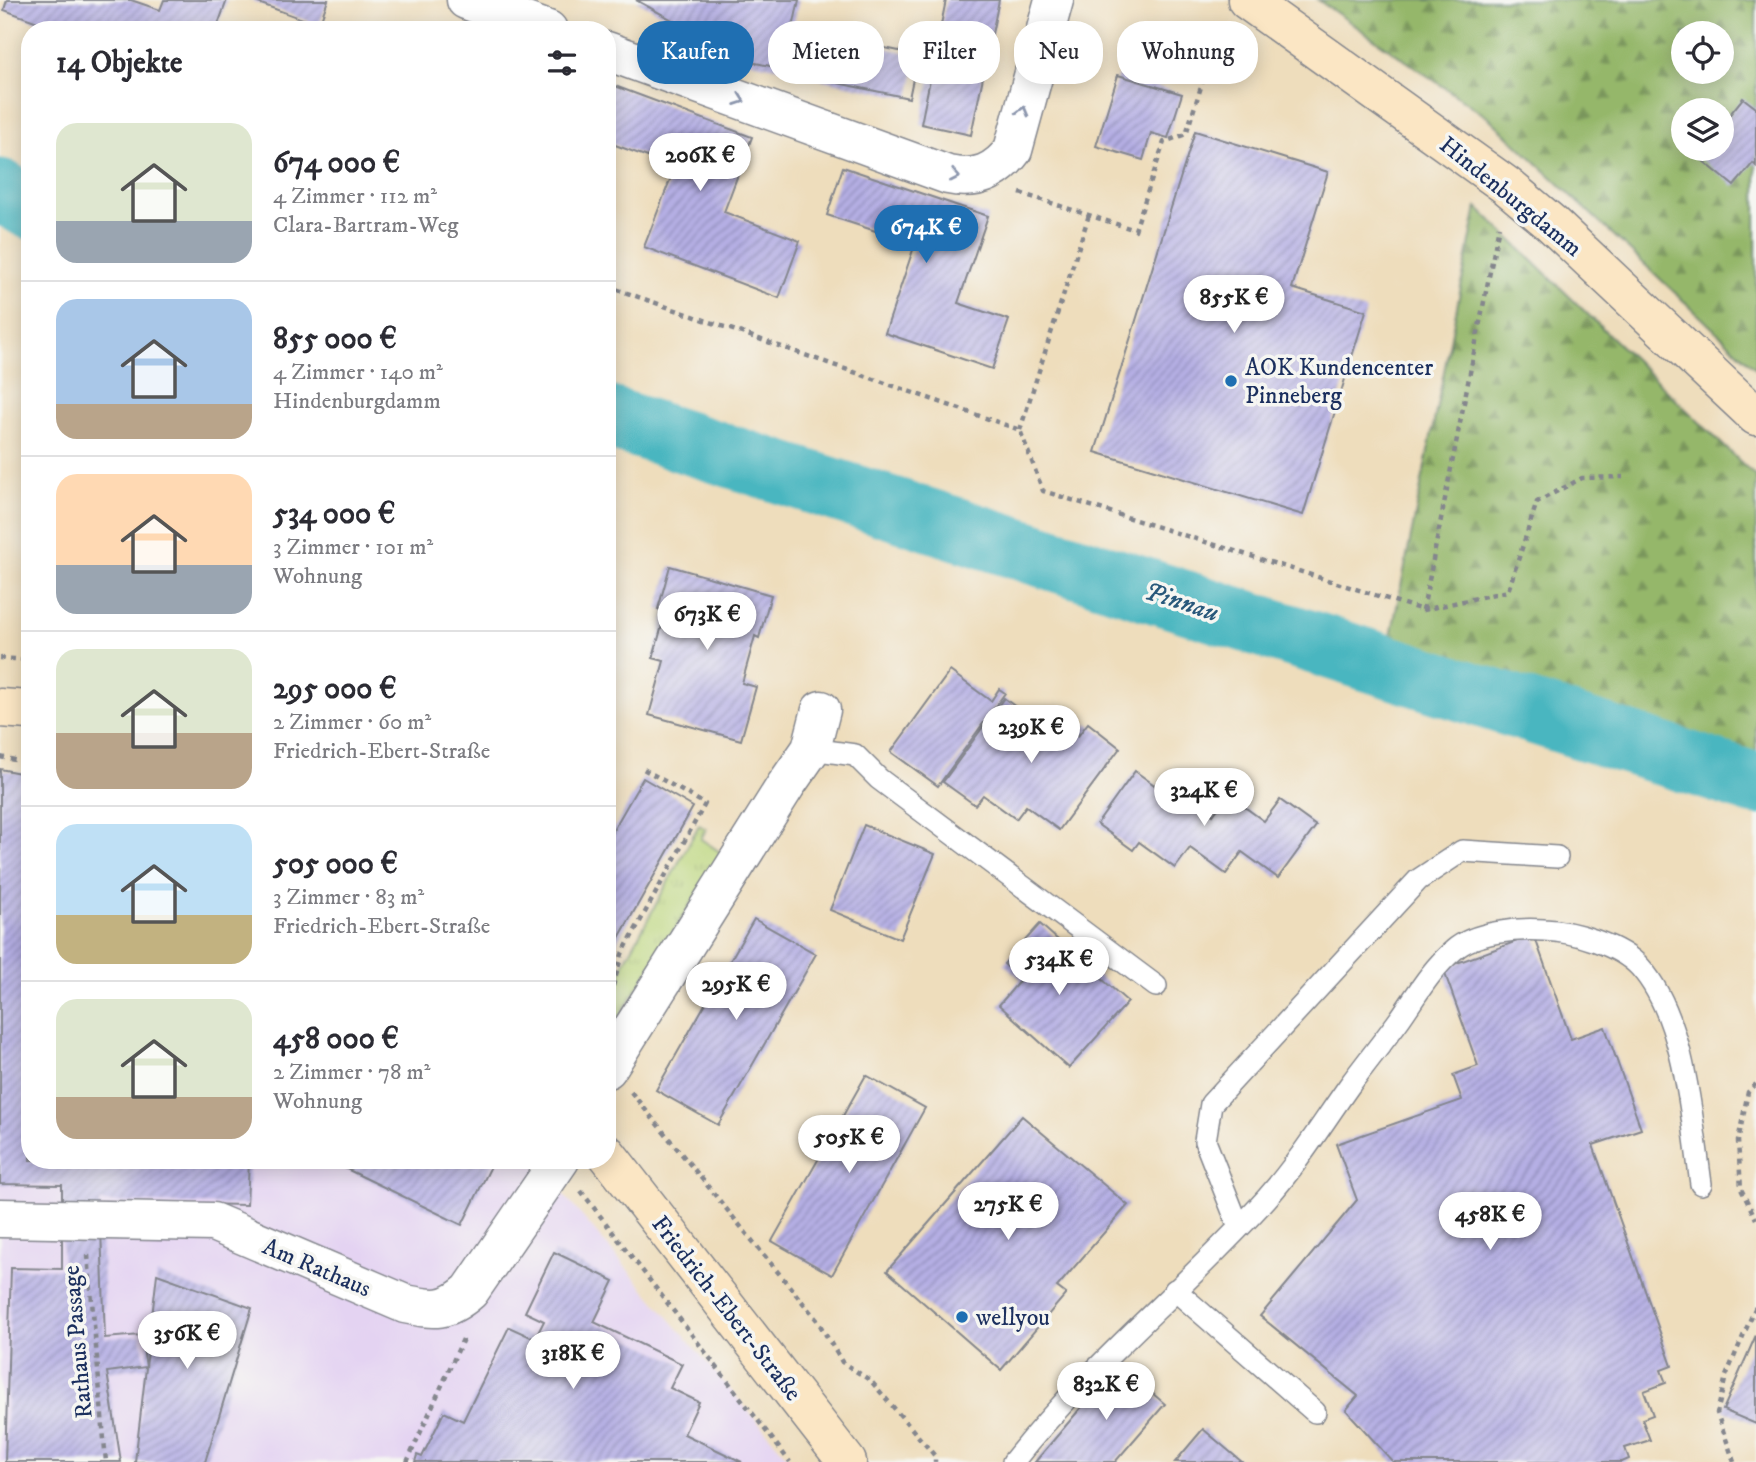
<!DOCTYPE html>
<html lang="de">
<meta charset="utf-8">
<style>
body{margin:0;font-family:"IM FELL DW Pica",serif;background:#f7f7f7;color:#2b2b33;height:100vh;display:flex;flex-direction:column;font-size:26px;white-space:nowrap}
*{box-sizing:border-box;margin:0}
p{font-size:23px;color:#7c7c81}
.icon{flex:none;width:38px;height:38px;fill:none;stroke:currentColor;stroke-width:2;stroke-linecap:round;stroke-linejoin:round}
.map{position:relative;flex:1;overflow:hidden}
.drawer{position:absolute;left:21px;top:21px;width:595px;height:1148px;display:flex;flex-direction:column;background:#fff;border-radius:28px;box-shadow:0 4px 18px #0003}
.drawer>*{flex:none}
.top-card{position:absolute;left:637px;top:21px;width:665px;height:63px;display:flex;gap:14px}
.controls{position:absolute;left:1671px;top:21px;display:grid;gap:14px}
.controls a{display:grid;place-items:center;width:63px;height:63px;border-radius:50%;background:#fff;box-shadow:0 4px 18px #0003;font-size:35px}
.price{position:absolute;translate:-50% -60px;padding:0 16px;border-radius:24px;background:#fff;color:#222;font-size:23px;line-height:46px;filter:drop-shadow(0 2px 4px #0008)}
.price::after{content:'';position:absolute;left:50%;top:42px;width:21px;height:16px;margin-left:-10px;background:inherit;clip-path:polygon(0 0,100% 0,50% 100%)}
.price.on{background:#1f6fb2;color:#fff}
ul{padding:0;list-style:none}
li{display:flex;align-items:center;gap:21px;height:175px;padding:0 35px}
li+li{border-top:2px solid #e1e1e2}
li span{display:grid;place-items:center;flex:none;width:196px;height:140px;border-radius:21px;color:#555}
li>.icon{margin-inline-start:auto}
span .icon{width:84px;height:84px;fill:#fffc;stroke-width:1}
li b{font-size:30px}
h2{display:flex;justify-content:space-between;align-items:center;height:84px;padding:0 35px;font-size:30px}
.pill{padding:0 24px;border-radius:28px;background:#fff;box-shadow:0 4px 18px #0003;font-size:24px;line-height:63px}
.pill.on{background:#1f6fb2;color:#fff}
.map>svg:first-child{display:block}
.built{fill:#e4d3f2}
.grass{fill:url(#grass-tufts);stroke:#6c826c;stroke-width:2}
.forest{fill:url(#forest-firs);stroke:#587364;stroke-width:2;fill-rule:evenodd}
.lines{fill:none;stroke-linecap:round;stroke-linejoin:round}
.river{stroke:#48b6c0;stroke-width:63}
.building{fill:url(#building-hatch)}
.lane-casing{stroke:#84868d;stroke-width:24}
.street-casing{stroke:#84868d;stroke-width:41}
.secondary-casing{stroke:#84868d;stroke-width:41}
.path{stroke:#84868d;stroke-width:4.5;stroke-dasharray:5 5;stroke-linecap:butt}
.lane{stroke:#fff;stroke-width:21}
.street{stroke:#fff;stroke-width:38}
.secondary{stroke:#fbe6c4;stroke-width:38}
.oneway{stroke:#8d97ae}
.poi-dot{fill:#1f6fb2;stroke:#f6f6f2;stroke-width:2.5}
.labels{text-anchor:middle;stroke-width:7;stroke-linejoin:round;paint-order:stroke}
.street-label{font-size:24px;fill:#1b2f5e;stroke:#f6f6f2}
.poi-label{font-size:24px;fill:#1b2f5e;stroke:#f6f6f2;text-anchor:start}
.water-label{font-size:26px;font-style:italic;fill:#28587b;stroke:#f6f6f2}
</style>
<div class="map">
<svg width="1756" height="1462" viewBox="0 0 1756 1462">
<defs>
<pattern id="grass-tufts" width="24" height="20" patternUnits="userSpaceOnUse" patternTransform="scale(1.75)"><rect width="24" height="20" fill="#bcd67b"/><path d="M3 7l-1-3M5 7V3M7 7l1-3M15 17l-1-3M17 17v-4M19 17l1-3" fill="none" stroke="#a1b86d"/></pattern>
<pattern id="forest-firs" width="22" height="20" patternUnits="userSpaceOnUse" patternTransform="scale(1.75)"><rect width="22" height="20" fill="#95b76b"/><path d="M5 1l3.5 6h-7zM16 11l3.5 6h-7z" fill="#79955b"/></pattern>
<pattern id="building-hatch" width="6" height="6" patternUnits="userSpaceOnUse" patternTransform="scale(1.75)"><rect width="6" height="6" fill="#b5afe4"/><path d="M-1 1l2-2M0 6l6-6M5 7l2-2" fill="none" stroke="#928fbc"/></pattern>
</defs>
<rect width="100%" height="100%" fill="#f6f6f2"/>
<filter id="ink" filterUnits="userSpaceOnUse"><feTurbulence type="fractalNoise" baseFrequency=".0143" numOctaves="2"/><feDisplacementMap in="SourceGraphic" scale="14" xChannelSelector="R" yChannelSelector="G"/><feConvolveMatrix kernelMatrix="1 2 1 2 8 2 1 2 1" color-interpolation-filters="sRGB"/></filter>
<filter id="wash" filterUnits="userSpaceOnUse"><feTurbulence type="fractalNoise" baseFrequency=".00686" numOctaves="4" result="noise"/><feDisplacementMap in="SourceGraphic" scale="28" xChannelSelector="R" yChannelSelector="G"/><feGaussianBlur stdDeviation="1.57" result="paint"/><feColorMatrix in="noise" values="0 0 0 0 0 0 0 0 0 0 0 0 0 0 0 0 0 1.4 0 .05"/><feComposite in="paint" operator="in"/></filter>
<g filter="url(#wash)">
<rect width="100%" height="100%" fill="#eeddbc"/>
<!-- built -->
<path class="built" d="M0,788L30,1160H534L792,1462H0Z"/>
<!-- grass -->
<path class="grass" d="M699,825L706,829L701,839L723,854L610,1031L609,1026L623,965Z"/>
<!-- forest -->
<g class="forest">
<path d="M1318,0H1756V369L1490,119ZM1684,33H1722V72H1684ZM1684,110H1722V149H1684Z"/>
<path d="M1477,207L1756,477V777L1389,646Z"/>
</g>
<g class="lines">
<!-- river -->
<g class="river">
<path d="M0,190L30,208"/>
<path d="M607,417L1756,784"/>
</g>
</g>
<g id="blocks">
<!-- building -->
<g class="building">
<path d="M7,0H131L160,10L164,0H227L216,30H60L4,10Z"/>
<path d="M250,0H328L319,25Z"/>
<path d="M636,0H799L784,69L714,54L716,44Z"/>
<path d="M946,0H999L971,135L921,124Z"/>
<path d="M814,33L918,55L909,98L804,76Z"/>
<path d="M1118,75L1182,94L1168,138L1151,133L1143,160L1096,146Z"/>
<path d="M607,83L752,137L724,212L800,241L779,298L644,247L675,167L607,142Z"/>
<path d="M1743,98L1756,108V166L1753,163L1734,186L1697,156L1702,149H1722V124Z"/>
<path d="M1195,131L1328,172L1292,288L1366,311L1303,515L1095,452Z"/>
<path d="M843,167L988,216L958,303L1009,320L992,369L885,333L915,244L827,215Z"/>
<path d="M670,566L771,595L759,638L755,636L742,683L756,687L741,740L649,715L664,661L653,658L666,611L658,609Z"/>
<path d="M950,671L991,701L999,689L1005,693L938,786L891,752Z"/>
<path d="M1004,698L1037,723L1045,712L1078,736L1088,723L1120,748L1059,830L1026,806L1016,819L983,795L975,805L943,782Z"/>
<path d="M0,769L30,775V1160H249L247,1205L100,1202L105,1338L141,1335L146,1367L107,1372L121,1462H5L11,1268L62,1269V1185L0,1184Z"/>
<path d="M1135,771L1171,797L1177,789L1213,815L1228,795L1264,821L1280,800L1316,826L1278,878L1242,852L1226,874L1190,848L1175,868L1139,842L1133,850L1097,824Z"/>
<path d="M643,778L693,807L607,959V841Z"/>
<path d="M864,825L935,854L900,939L830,910Z"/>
<path d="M754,919L816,954L718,1125L656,1090Z"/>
<path d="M1040,924L1128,1002L1069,1068L999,1005L1021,979L1004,964Z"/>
<path d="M1534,935L1571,1039L1605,1027L1641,1129L1593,1145L1672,1366L1661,1370L1666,1383L1644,1391L1653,1415L1642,1419L1650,1440L1625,1448L1629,1459L1622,1462H1393L1346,1410L1358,1396L1260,1316L1357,1200L1336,1144L1462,1100L1453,1075L1478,1066L1443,968Z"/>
<path d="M866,1075L925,1108L832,1275L772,1241Z"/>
<path d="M1022,1116L1128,1205L1057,1287L1066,1294L1001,1370L887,1271Z"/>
<path d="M328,1160H494L462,1225Z"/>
<path d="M554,1252L614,1281L594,1322L682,1364L670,1388L699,1402L684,1434L742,1462H415L417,1455L422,1457L444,1412L463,1421L509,1327L535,1339L544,1321L525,1312Z"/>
<path d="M157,1274L252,1308L205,1462H135Z"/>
<path d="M1756,1335V1424L1723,1410Z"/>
<path d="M1118,1364L1165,1404L1115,1462H1035Z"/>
<path d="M1203,1429L1242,1462H1175Z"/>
</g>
</g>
</g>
<g filter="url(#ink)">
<use href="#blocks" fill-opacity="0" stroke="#84868d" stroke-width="2"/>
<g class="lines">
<defs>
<g id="lane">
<path d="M811,749L855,755L879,779L1156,986"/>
<path d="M1239,1227L1205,1141L1211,1104L1418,880L1462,851L1557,857"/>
<path d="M1175,1290L1315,1412"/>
<path d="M1013,1462C1089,1365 1185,1289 1267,1198C1298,1163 1322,1124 1349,1086C1365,1064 1383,1042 1399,1020C1416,996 1431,969 1454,950C1474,932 1518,928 1544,930C1573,931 1620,945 1640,967C1685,1017 1692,1120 1701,1184"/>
</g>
<g id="street">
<path d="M466,0L548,30"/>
<path d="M607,51L948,175C976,181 996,173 1013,150L1054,0"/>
<path d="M607,1069L786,785L811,749L821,710"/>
<path d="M0,1218L213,1222L405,1304C435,1310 446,1312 470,1291L560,1160"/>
</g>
<g id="secondary">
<path d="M1247,0L1507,186L1551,223L1756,416"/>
<path d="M0,708L30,710"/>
<path d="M607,1154L847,1462"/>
</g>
</defs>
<!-- lane casing -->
<use href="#lane" class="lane-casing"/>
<!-- street casing -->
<use href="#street" class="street-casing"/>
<!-- secondary casing -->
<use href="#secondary" class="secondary-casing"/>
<!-- path -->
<g class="path">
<path d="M1020,193L1135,230L1164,142L1186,134L1221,24"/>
<path d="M607,286L1020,430L1043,491L1423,610L1508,591L1537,502L1582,478L1623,477"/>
<path d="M1020,430L1089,215"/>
<path d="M1423,610L1499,226"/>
<path d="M0,658L30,660"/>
<path d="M0,757L30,763"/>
<path d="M613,986L622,954L705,804L640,767"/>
<path d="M1756,1084L1748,1092L1738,1141L1741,1189L1756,1219"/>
<path d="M631,1092L817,1320L842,1362L871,1381L935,1456V1462"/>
<path d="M581,1191L790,1462"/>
<path d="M88,1255L106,1462"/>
<path d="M407,1462L463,1339"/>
<path d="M1734,1462L1717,1413L1726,1376L1756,1306"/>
</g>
<!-- lane -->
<use href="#lane" class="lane"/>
<!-- street -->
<use href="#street" class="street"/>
<!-- secondary -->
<use href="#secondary" class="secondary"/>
</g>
<!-- one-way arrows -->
<defs><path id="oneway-chevron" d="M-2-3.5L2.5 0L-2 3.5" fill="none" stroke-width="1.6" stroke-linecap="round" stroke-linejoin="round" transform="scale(1.75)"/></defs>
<g class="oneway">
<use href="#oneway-chevron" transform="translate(740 100) rotate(20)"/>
<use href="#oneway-chevron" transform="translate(1023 111) rotate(-75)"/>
<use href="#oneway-chevron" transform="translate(955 176) rotate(11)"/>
</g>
</g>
<!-- markers -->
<g class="poi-dot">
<circle cx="1231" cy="381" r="7"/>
<circle cx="962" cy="1317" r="7"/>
</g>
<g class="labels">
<!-- street labels -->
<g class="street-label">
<text transform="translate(1511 196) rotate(39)" y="8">Hindenburgdamm</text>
<text transform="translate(317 1267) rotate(23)" y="8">Am Rathaus</text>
<text transform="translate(727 1308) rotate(52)" y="8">Friedrich-Ebert-Straße</text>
<text transform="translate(77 1342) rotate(-95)" y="8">Rathaus Passage</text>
</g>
<!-- poi labels -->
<g class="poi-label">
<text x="1245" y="375">AOK Kundencenter<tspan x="1245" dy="28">Pinneberg</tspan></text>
<text x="976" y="1325">wellyou</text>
</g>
<!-- water labels -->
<g class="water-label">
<text transform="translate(1182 601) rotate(18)" y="9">Pinnau</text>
</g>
</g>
</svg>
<div class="controls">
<a><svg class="icon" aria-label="locate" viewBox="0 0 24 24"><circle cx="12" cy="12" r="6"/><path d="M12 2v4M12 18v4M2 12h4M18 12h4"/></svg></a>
<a><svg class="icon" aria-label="layers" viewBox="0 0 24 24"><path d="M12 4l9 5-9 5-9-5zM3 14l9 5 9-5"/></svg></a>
</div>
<b class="price" style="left:700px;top:193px">206K €</b>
<b class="price on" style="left:926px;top:265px">674K €</b>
<b class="price" style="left:1234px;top:335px">855K €</b>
<b class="price" style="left:707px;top:652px">673K €</b>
<b class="price" style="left:1031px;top:765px">239K €</b>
<b class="price" style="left:1204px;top:828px">324K €</b>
<b class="price" style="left:1059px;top:997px">534K €</b>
<b class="price" style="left:736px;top:1022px">295K €</b>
<b class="price" style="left:849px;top:1175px">505K €</b>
<b class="price" style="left:1008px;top:1242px">275K €</b>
<b class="price" style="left:1490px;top:1252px">458K €</b>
<b class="price" style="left:187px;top:1371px">356K €</b>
<b class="price" style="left:573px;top:1391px">318K €</b>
<b class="price" style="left:1106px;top:1422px">832K €</b>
<div class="top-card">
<a class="pill on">Kaufen</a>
<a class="pill">Mieten</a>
<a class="pill">Filter</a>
<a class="pill">Neu</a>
<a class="pill">Wohnung</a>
</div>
<section class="drawer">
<h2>14 Objekte<svg class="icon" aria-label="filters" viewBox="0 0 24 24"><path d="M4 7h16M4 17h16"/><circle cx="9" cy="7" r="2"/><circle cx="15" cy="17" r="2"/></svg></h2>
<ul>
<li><span style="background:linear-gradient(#dfe7d0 70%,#9aa5b1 0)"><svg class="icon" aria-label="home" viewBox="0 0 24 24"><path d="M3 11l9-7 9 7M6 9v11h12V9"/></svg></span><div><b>674 000 €</b><p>4 Zimmer · 112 m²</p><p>Clara-Bartram-Weg</p></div></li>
<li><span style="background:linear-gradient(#a9c7e8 75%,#b9a48a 0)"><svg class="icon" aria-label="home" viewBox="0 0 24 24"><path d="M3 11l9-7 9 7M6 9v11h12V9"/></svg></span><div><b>855 000 €</b><p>4 Zimmer · 140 m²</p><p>Hindenburgdamm</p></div></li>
<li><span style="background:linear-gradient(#ffd9b3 65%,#9aa5b1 0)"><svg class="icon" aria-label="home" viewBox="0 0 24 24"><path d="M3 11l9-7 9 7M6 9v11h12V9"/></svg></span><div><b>534 000 €</b><p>3 Zimmer · 101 m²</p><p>Wohnung</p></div></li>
<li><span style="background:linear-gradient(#dfe7d0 60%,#b9a48a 0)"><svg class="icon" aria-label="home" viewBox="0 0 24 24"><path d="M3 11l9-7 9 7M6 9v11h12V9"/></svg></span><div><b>295 000 €</b><p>2 Zimmer · 60 m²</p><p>Friedrich-Ebert-Straße</p></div></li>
<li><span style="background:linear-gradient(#bfe0f5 65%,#c2b280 0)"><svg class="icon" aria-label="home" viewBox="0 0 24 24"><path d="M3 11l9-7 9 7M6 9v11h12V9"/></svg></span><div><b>505 000 €</b><p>3 Zimmer · 83 m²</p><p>Friedrich-Ebert-Straße</p></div></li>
<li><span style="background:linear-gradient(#dfe7d0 70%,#b9a48a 0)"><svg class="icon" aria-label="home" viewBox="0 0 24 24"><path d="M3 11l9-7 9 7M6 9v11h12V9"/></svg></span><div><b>458 000 €</b><p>2 Zimmer · 78 m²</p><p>Wohnung</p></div></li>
</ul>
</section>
</div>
